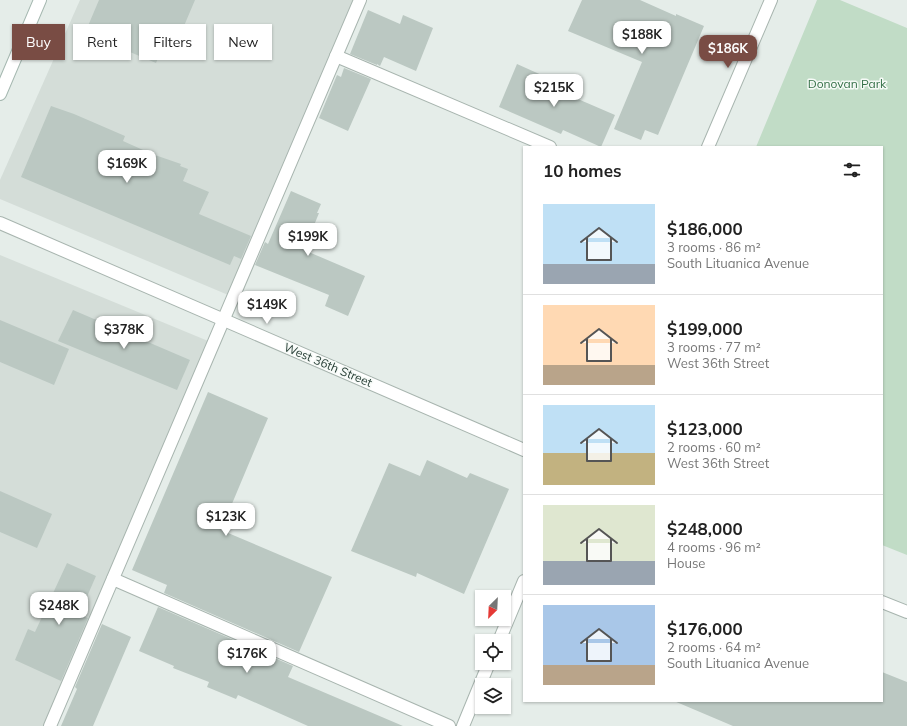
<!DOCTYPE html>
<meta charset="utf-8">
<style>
body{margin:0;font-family:Mulish,sans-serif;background:#f2f2f2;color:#222;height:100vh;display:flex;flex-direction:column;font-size:15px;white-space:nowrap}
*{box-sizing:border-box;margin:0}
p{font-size:13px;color:#767676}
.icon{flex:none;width:22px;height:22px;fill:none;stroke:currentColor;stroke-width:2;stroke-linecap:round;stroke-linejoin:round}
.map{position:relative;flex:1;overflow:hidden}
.sheet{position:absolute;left:523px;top:146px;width:360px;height:556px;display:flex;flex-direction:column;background:#fff;border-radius:0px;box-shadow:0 1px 3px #0004}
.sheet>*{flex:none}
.guide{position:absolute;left:12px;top:24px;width:380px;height:36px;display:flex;gap:8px}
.needle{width:26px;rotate:204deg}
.buttons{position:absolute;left:475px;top:590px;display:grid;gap:8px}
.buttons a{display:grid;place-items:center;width:36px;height:36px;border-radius:0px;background:#fff;box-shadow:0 1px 3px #0004;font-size:20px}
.price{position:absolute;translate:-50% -34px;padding:0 9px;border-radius:8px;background:#fff;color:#222;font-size:13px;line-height:26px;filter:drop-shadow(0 1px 2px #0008)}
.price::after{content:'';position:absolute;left:50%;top:24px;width:12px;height:9px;margin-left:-6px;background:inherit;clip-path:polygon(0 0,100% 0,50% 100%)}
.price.active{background:#794c44;color:#fff}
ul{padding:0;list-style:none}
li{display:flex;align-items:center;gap:12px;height:100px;padding:0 20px}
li+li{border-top:1px solid #e0e0e0}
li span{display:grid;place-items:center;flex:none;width:112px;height:80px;border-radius:0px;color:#555}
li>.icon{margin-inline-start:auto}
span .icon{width:48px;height:48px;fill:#fffc;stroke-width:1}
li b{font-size:17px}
h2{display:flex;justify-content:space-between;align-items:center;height:48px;padding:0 20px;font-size:17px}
.pill{padding:0 14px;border-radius:0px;background:#fff;box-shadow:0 1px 3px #0004;font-size:14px;line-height:36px}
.pill.active{background:#794c44;color:#fff}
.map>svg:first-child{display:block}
.built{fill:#d4ddd8}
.green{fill:#c1dcc6}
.building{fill:#bbc8c2}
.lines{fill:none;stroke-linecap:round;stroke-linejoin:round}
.service-casing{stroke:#a8b5af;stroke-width:14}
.minor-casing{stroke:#a8b5af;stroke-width:14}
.secondary-casing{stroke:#a5b8b0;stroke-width:14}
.service{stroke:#fff;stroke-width:12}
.minor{stroke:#fff;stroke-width:12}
.secondary{stroke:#fff;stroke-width:12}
.labels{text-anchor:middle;stroke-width:3;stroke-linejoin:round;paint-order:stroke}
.park-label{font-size:12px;fill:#347047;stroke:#f6faf7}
.street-label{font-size:12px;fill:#263d35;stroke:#f6faf7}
</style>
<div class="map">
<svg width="907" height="726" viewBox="0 0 907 726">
<rect width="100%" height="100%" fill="#e5ede9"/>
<!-- built -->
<g class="built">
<path d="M80,0H360L233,297L0,199V180Z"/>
<path d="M0,255L213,343L50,726H0Z"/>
</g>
<!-- green -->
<path class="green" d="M817,0H840L907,28V555L882,545V147H756Z"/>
<!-- building -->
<g class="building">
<path d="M99,0H195L181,33L171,28L156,63L85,33Z"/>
<path d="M582,0H640L676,16V14L704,26L658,135L645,130L641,140L614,129L642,62L568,31Z"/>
<path d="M368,10L400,24L403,15L433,28L416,71L384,57L380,66L377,64V65L350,54Z"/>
<path d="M517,64L546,77L543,84L615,115L601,147L563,130L561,134L499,107Z"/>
<path d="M344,68L371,79L348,131L319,118L337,75L341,77Z"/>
<path d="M51,106L74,114L125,136L123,141L152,154L181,164L180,166L188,169L183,181L209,192L199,214L251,236L241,259L234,256L230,265L21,177Z"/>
<path d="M291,191L321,204L317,213H319L304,250L365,276L348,316L325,306L329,295L255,265L265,242L268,244Z"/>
<path d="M73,310L190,360L177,390L58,341Z"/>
<path d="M0,320L69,349L54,385L0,362Z"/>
<path d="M208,392L268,418L221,530L332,577L299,652L164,593L167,585L132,570Z"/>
<path d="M427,460L467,478L470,473L509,489L464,594L417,573L416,577L351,551L389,463L420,476Z"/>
<path d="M0,491L52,514L37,548L0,532Z"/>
<path d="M67,563L96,576L79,615L88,618L61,681L15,660L28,629L35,632Z"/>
<path d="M158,607L293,666L288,677L403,726H308L238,695L236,699L207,687L209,682L173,668L174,666L139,651Z"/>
<path d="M102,624L131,637L93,726H61L77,689L75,687Z"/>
<path d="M882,672L907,682V726H733L674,701H882Z"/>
</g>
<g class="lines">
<defs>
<g id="service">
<path d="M336,56L550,147"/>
<path d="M113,579L449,726"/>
<path d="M50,726L360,0"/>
</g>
<g id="minor">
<path d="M708,147L771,0"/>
<path d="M0,223L524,450"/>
<path d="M882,602L907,612"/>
<path d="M499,641L524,581"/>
<path d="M463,726L489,663"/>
</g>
<path id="secondary" d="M0,94L40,0"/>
</defs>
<!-- service casing -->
<use href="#service" class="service-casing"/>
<!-- minor casing -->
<use href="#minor" class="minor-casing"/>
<!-- secondary casing -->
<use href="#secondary" class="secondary-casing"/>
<!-- service -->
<use href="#service" class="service"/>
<!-- minor -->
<use href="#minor" class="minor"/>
<!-- secondary -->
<use href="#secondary" class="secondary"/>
</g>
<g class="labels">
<!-- park labels -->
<g class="park-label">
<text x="847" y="88">Donovan Park</text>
</g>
<!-- street labels -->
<g class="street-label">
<text transform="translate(328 365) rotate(23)" y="4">West 36th Street</text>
</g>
</g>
</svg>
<div class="buttons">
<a><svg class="needle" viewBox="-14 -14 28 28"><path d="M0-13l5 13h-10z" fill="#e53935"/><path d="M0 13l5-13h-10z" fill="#767676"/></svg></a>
<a><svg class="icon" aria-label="locate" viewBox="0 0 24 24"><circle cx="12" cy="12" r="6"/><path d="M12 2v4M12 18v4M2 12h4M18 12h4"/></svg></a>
<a><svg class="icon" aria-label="layers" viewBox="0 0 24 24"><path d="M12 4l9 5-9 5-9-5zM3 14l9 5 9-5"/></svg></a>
</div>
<b class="price" style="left:642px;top:55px">$188K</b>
<b class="price active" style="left:728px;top:69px">$186K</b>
<b class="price" style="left:554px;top:108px">$215K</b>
<b class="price" style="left:127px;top:184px">$169K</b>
<b class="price" style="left:308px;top:257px">$199K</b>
<b class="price" style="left:267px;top:325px">$149K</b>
<b class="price" style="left:124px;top:350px">$378K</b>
<b class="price" style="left:226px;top:537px">$123K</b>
<b class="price" style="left:59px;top:626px">$248K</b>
<b class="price" style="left:247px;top:674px">$176K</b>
<div class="guide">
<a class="pill active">Buy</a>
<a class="pill">Rent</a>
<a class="pill">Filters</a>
<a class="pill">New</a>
</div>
<section class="sheet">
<h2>10 homes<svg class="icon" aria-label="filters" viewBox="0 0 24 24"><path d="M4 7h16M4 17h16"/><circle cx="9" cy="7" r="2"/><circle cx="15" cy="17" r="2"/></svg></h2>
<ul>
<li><span style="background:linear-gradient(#bfe0f5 75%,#9aa5b1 0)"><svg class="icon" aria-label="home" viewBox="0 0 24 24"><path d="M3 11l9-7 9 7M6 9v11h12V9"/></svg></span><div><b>$186,000</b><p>3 rooms · 86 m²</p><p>South Lituanica Avenue</p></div></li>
<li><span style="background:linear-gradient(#ffd9b3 75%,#b9a48a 0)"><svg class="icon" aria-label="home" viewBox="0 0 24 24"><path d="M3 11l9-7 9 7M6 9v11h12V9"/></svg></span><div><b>$199,000</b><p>3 rooms · 77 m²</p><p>West 36th Street</p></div></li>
<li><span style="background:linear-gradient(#bfe0f5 60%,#c2b280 0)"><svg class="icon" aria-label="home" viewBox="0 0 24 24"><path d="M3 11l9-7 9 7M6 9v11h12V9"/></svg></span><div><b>$123,000</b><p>2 rooms · 60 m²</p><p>West 36th Street</p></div></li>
<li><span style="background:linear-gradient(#dfe7d0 70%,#9aa5b1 0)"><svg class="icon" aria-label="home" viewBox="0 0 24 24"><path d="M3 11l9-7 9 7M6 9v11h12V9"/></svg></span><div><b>$248,000</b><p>4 rooms · 96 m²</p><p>House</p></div></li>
<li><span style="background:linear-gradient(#a9c7e8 75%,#b9a48a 0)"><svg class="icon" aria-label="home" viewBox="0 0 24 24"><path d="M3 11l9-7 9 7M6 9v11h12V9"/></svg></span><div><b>$176,000</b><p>2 rooms · 64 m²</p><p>South Lituanica Avenue</p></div></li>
</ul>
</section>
</div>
